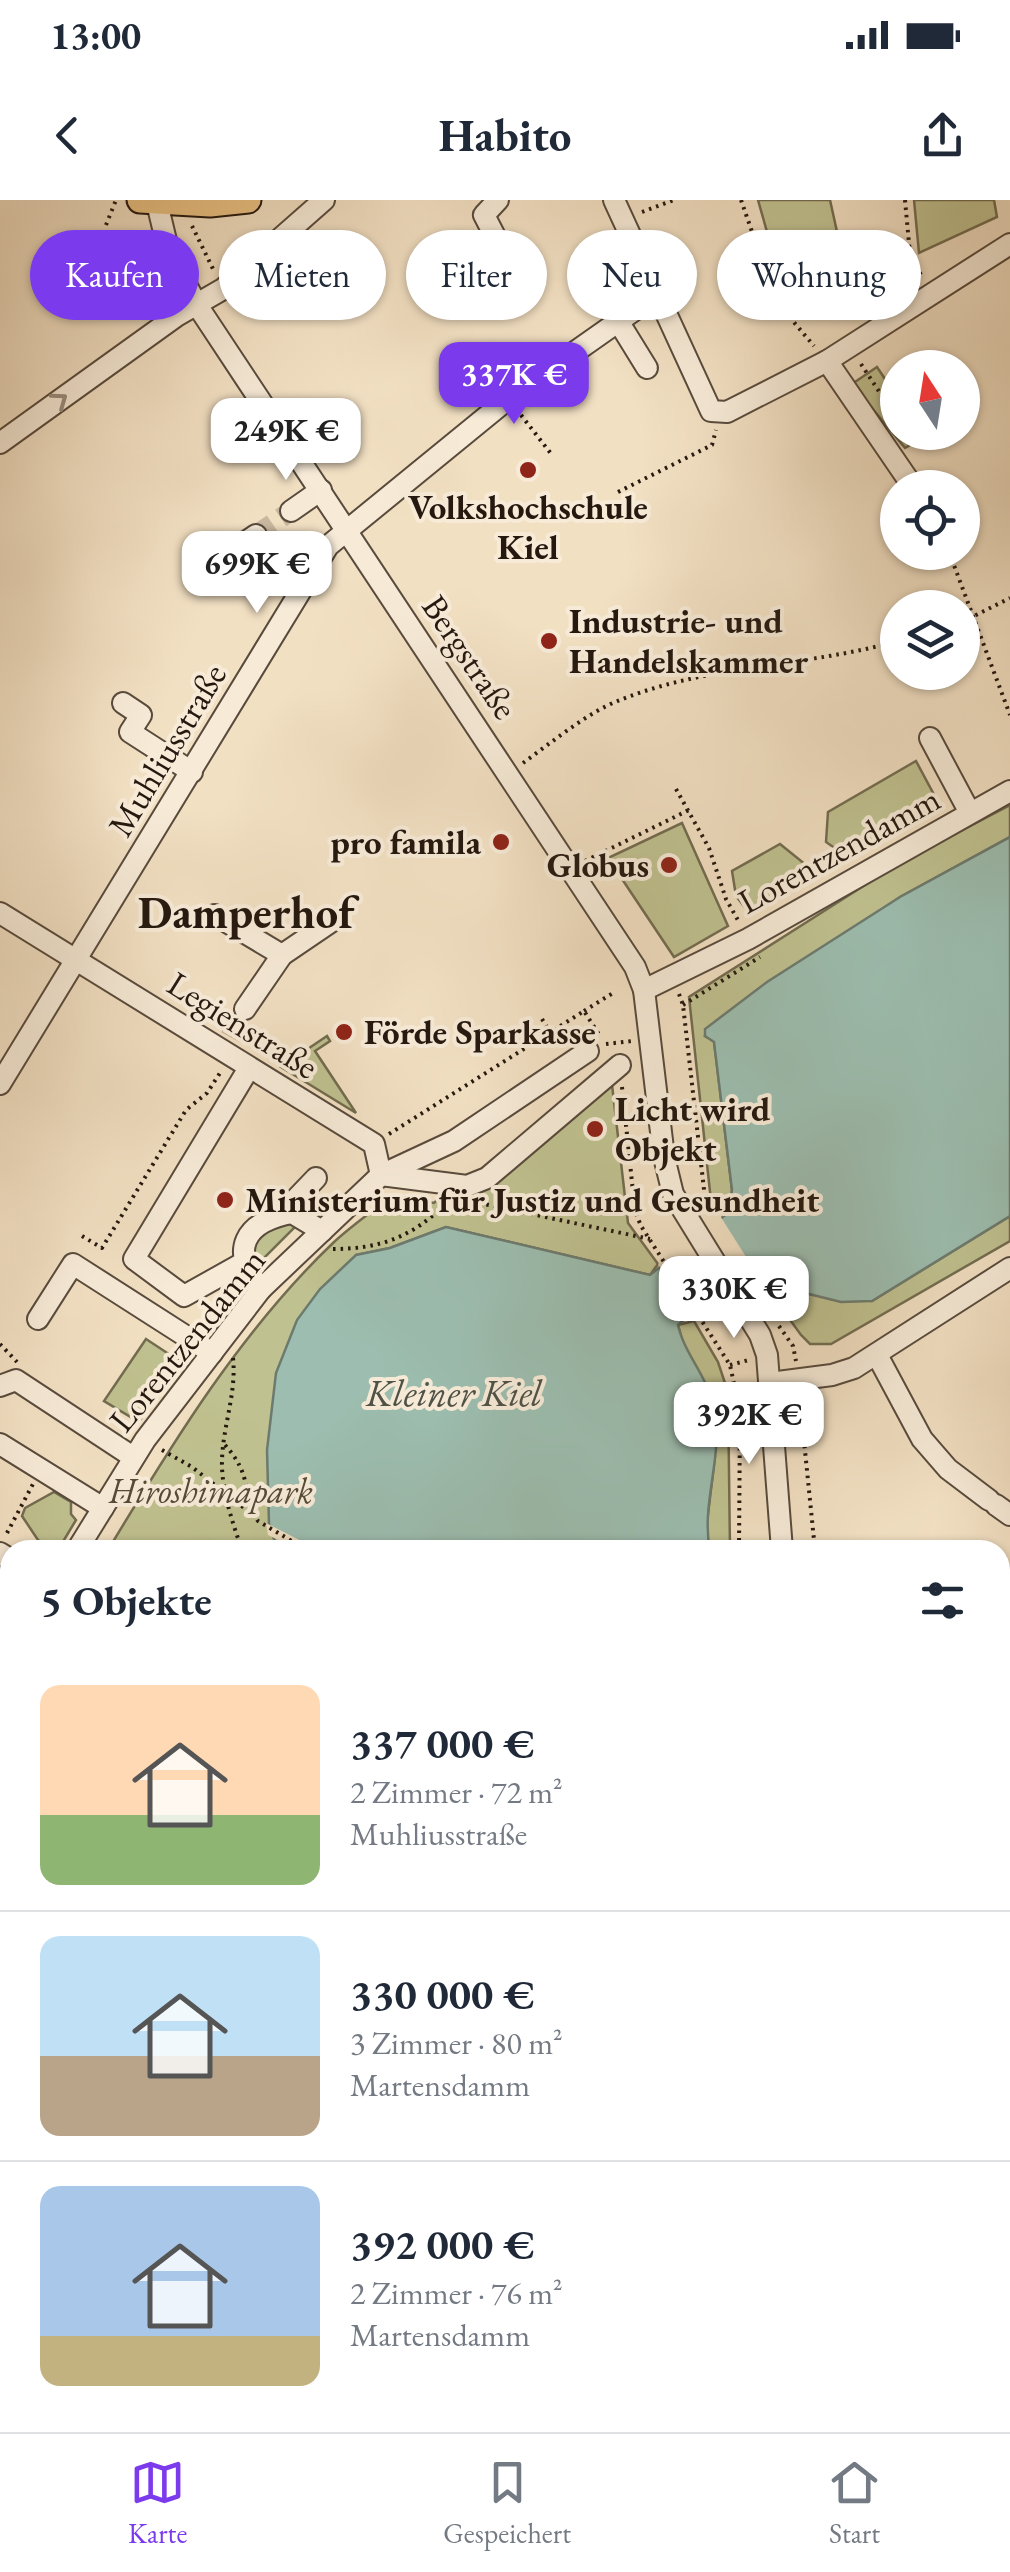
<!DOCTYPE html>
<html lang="de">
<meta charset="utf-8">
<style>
body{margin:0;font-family:"EB Garamond",serif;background:#f6f6f7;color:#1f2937;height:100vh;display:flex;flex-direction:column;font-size:38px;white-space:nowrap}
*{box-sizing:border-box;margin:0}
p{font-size:32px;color:#747a83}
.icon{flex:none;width:55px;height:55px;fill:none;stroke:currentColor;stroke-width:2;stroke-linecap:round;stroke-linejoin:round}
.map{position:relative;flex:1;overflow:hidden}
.sheet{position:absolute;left:0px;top:1340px;width:1010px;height:892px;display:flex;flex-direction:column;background:#fff;border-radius:30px 30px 0 0;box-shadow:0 2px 8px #0004}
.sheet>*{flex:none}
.guide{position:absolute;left:30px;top:30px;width:950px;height:90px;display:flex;gap:20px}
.needle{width:65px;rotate:348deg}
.fabs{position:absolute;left:880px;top:150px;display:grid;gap:20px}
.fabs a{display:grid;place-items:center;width:100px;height:100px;border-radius:50%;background:#fff;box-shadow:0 2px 8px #0004;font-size:50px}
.price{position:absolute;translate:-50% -85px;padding:0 22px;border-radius:20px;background:#fff;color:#222;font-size:32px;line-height:65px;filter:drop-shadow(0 2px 5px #0008)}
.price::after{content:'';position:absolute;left:50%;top:60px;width:30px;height:22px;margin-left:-15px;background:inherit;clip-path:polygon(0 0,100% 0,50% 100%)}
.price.active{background:#7c3aed;color:#fff}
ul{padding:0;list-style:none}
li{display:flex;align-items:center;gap:30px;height:250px;padding:0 40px}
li+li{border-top:2px solid #e0e1e3}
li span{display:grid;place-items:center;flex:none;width:280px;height:200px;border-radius:20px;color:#555}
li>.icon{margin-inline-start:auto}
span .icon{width:120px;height:120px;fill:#fffc;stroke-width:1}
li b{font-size:42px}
h2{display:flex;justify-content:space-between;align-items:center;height:120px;padding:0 40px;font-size:42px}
.chip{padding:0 35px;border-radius:45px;background:#fff;box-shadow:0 2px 8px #0004;font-size:35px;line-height:90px}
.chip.active{background:#7c3aed;color:#fff}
.status{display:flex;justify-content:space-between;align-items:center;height:70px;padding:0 50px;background:#fff;direction:ltr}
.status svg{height:28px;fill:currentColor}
header{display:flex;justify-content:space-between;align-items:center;height:130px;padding:0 40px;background:#fff;font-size:45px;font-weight:700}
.tab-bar{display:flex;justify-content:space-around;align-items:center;height:140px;border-top:2px solid #e0e1e3;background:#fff;font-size:28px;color:#747a83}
.tab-bar a{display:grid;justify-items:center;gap:5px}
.tab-bar .active{color:#7c3aed}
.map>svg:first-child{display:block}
.green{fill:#c0c190;stroke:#726c50;stroke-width:2.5}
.water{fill:#9cbdaf;stroke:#6c7b6f;stroke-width:2.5}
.pier{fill:#f2e0c3}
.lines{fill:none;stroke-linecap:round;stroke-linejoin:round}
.minor-tunnel{stroke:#c9b89f;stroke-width:20;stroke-dasharray:20 10;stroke-linecap:butt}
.minor-casing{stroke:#584a3c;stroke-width:24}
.major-casing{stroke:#25180f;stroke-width:29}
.path{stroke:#25180f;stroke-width:4;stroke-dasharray:2.5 5;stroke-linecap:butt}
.minor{stroke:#f7ebd8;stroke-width:20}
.major{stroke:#e9c082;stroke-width:25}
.oneway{stroke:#988c7e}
.poi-dot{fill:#8f2418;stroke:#f7ebd8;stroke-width:4}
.labels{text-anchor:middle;stroke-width:8;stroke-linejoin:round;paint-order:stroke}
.poi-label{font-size:35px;font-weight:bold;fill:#25180f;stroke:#f7ebd8;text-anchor:start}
.street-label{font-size:35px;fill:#25180f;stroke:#f7ebd8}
.park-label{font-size:35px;font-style:italic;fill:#544b36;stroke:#f7ebd8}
.water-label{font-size:38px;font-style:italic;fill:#4f5247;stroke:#f7ebd8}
.district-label{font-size:45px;font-weight:bold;fill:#25180f;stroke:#f7ebd8}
</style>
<div class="status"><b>13:00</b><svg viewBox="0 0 49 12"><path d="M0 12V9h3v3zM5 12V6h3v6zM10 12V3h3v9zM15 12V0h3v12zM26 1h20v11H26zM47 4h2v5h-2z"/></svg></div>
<header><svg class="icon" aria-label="back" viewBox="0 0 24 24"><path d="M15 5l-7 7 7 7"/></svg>Habito<svg class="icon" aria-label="share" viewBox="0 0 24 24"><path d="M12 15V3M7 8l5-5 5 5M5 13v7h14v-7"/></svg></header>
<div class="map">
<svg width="1010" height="2232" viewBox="0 0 1010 2232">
<rect width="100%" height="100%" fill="#f2e0c3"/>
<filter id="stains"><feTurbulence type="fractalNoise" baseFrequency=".002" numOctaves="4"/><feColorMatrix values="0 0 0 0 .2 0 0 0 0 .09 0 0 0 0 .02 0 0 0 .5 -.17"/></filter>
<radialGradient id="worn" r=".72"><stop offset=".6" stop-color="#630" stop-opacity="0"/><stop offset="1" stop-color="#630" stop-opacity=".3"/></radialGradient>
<!-- green -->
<g class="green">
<path d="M758,0H830L851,95L810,118L782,85Z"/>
<path d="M914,0H994L997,17L919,53Z"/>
<path d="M877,167L897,197L898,232L931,233L905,248L852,184Z"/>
<path d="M916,561L939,604L846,656L826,642L828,612Z"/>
<path d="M1010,605V637L900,697L711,828L705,836L714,841L732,990L729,1012H718L711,1001L689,797L898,664Z"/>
<path d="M682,623L728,726L674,757L608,658Z"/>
<path d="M780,644L816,673L755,711L747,710L736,696L732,671Z"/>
<path d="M327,836L330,841L315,851L356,913L281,867Z"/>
<path d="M611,876L628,1023L658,1064L650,1075L446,1027L390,1048L356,1055L269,1324L278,1350H108C173,1242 241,1131 333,1043C351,1026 373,1011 393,995L434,1003L453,983L478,993L517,965Z"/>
<path d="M1010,1016V1041L831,1144H810L801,1135L754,1070L757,1058L772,1061L810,1094L872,1101Z"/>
<path d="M271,1023L298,1024L251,1071L248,1052Z"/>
<path d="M694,1121L718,1162L728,1192L730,1350H710L706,1331L715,1256L678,1125Z"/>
<path d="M146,1139L178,1160L139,1222L104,1201Z"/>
<path d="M54,1292L71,1302V1314L76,1320L58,1350L38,1340L22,1316L25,1308Z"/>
<path d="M0,1368L10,1374V1417L2,1427Z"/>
<path d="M10,1513V1667L0,1661V1529Z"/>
</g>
<!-- water -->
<path class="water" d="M1010,637V1016L872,1101L841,1102L809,1094L772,1061L757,1058L678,1125C684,1153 706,1175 713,1203C726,1251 700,1302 710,1350H278L269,1324L267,1250L276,1173L297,1120L320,1089L356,1055L390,1048L446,1027L650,1075L729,1012L732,990L714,842L705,836V829L767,782L900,697Z"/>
<!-- pier -->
<g class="pier">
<path d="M719,1014L753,1068L693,1119L658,1064Z"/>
<path d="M266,1323L319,1350H298L268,1335Z"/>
</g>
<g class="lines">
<!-- minor-tunnel -->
<g class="minor-tunnel">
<path d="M256,335L291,311"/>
<path d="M230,837L245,809"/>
</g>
<defs>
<g id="minor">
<path d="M498,0L484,15L501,48"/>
<path d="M614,0L711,211L727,212L827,161L1010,44"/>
<path d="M157,3L169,53L197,105L635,767L644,790L664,957L673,994L760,1135L767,1155L782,1350"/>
<path d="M618,121L647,168"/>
<path d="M827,161L909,281"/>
<path d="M0,243L178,115L223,89L324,0"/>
<path d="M291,311L321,290"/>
<path d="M209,367L256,335"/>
<path d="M123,503L141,515L130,532L192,572"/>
<path d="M930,538L970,613"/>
<path d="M0,713L374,944L381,975"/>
<path d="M215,715L282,755"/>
<path d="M644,790L748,739L1010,591"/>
<path d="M245,809L282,755L335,719"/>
<path d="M0,884L328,346L508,199L656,95"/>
<path d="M381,975L467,986L487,978L620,865"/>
<path d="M292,1013L293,1002L316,978"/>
<path d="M243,1063L184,1096L134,1059L249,868"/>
<path d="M261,1089C229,1050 244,1022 292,1013L322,1031"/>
<path d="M38,1119L73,1064L212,1153"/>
<path d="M877,1155L922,1239L948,1269L989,1300"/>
<path d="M770,1183L832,1175L854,1168L1010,1068"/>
<path d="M0,1186L16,1180L133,1257"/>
<path d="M0,1244L103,1308"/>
<path d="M996,1305L1010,1315"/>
<path d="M77,1350L145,1240L261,1089L381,975L454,941L588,851"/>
<path d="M0,1353L10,1359"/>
<path d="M1010,1472L1006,1511L1010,1534"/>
<path d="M0,1476L10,1460"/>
<path d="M0,1699L10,1705"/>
<path d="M0,1843L8,1830"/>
<path d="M0,1928L10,1935"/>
<path d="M1000,1940L1010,1949"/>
<path d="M0,2160L10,2144"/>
<path d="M0,2222L17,2232"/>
<path d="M702,2222L715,2232"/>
<path d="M770,2232L776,2222"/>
</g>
<path id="major" d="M140,0L210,4L248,0"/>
</defs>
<!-- minor casing -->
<use href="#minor" class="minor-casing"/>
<!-- major casing -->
<use href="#major" class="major-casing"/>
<!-- path -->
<g class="path">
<path d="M741,0L776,101L814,146"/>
<path d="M905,0L910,54L922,77"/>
<path d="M642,12L674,0"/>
<path d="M106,25L116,0"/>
<path d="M192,26L214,71"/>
<path d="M334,91L343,84L348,90"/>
<path d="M861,164L884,199"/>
<path d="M521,215L552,255"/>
<path d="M618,292L712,245L716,230"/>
<path d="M949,352L1010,515"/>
<path d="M962,422L1010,398"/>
<path d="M523,563C551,543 588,512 620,500C710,464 806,467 898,441"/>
<path d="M676,589L709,648L726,699L739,722"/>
<path d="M585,661L689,610"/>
<path d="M679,794L683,805L706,1007"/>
<path d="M683,805L760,757"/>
<path d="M584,811L613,793"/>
<path d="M542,819L550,832"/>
<path d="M527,830L535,842"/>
<path d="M606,844L632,841"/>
<path d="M622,887L635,1011L641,1026L730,1165L740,1212L739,1350"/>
<path d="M389,934L584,811L600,836"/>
<path d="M479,1003L650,1039"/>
<path d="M82,1036L102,1048L186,910L207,893L220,873"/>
<path d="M333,1049C379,1049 413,1037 445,1004"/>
<path d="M779,1126L793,1146L796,1161"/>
<path d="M0,1144L17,1162"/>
<path d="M233,1158C237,1195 221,1230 222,1267C223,1295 233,1324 242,1350"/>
<path d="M730,1165L749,1160"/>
<path d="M800,1201L815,1350"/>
<path d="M225,1245C254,1277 241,1294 258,1321L307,1350"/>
<path d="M162,1250L192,1267L253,1315"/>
<path d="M7,1333L33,1284"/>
<path d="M0,1640L10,1630"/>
<path d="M0,1669L10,1672"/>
<path d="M1000,1805L1010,1797"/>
<path d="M1000,1864L1010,1873"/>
<path d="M367,2232L371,2225"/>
<path d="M518,2232L524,2222"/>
</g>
<!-- minor -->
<use href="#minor" class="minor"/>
<!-- major -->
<use href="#major" class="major"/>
</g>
<!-- one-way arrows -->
<defs><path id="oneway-chevron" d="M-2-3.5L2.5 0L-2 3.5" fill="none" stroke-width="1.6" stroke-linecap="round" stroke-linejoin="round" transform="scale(2.5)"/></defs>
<use class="oneway" href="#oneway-chevron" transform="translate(60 200) rotate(-36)"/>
<!-- markers -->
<g class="poi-dot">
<circle cx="528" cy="270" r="10"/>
<circle cx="549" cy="441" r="10"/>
<circle cx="501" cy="642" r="10"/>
<circle cx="669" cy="665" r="10"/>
<circle cx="344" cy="832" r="10"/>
<circle cx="595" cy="929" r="10"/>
<circle cx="225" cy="1000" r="10"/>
</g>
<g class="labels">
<!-- poi labels -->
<g class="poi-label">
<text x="528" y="319" text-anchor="middle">Volkshochschule<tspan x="528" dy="40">Kiel</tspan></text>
<text x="569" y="433">Industrie- und<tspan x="569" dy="40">Handelskammer</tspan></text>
<text x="481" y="654" text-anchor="end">pro famila</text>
<text x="649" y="677" text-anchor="end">Globus</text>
<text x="364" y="844">Förde Sparkasse</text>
<text x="615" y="921">Licht wird<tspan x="615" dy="40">Objekt</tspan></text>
<text x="245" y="1012">Ministerium für Justiz und Gesundheit</text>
</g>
<!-- street labels -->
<g class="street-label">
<text transform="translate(470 457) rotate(56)" y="12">Bergstraße</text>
<text transform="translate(167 550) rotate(-59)" y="12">Muhliusstraße</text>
<text transform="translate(839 650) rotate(-29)" y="12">Lorentzendamm</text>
<text transform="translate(243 825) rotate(32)" y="12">Legienstraße</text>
<text transform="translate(187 1140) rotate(-51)" y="12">Lorentzendamm</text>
</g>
<!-- park labels -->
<g class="park-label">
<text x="211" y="1303">Hiroshimapark</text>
</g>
<!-- water labels -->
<g class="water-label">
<text x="454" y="1206">Kleiner Kiel</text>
</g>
<!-- district labels -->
<g class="district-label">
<text x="246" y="728">Damperhof</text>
</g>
</g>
<rect width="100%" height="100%" filter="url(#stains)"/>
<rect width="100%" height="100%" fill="url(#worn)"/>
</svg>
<div class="fabs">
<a><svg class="needle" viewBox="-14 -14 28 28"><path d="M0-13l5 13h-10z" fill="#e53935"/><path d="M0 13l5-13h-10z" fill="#747a83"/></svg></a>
<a><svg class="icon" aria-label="locate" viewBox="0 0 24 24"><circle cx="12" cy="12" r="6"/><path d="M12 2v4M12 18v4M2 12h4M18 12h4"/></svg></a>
<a><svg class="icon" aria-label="layers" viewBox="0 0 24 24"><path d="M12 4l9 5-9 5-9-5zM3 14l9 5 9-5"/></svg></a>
</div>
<b class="price active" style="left:514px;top:227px">337K €</b>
<b class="price" style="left:286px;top:283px">249K €</b>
<b class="price" style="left:257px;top:416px">699K €</b>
<b class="price" style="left:734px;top:1141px">330K €</b>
<b class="price" style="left:749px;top:1267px">392K €</b>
<div class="guide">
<a class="chip active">Kaufen</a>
<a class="chip">Mieten</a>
<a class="chip">Filter</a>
<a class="chip">Neu</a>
<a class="chip">Wohnung</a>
</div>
<section class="sheet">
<h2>5 Objekte<svg class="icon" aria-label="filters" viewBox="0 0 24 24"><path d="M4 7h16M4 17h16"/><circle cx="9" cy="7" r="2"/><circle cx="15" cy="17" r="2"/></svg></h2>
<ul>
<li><span style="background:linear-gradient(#ffd9b3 65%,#8fb573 0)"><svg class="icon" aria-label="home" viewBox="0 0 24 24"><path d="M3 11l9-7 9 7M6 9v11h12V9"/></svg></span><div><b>337 000 €</b><p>2 Zimmer · 72 m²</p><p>Muhliusstraße</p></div></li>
<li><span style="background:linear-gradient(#bfe0f5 60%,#b9a48a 0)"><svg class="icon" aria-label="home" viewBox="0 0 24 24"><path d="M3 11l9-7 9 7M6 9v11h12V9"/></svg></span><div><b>330 000 €</b><p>3 Zimmer · 80 m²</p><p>Martensdamm</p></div></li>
<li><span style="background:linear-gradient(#a9c7e8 75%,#c2b280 0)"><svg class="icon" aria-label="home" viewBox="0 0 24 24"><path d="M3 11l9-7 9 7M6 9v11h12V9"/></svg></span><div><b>392 000 €</b><p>2 Zimmer · 76 m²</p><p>Martensdamm</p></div></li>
</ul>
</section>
</div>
<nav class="tab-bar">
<a class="active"><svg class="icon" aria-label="map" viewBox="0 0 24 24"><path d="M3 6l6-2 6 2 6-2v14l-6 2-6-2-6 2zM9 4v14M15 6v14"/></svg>Karte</a>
<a><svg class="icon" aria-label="saved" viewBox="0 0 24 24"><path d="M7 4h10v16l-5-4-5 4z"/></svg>Gespeichert</a>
<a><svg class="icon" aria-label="home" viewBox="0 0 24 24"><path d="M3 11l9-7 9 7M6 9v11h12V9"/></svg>Start</a>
</nav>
